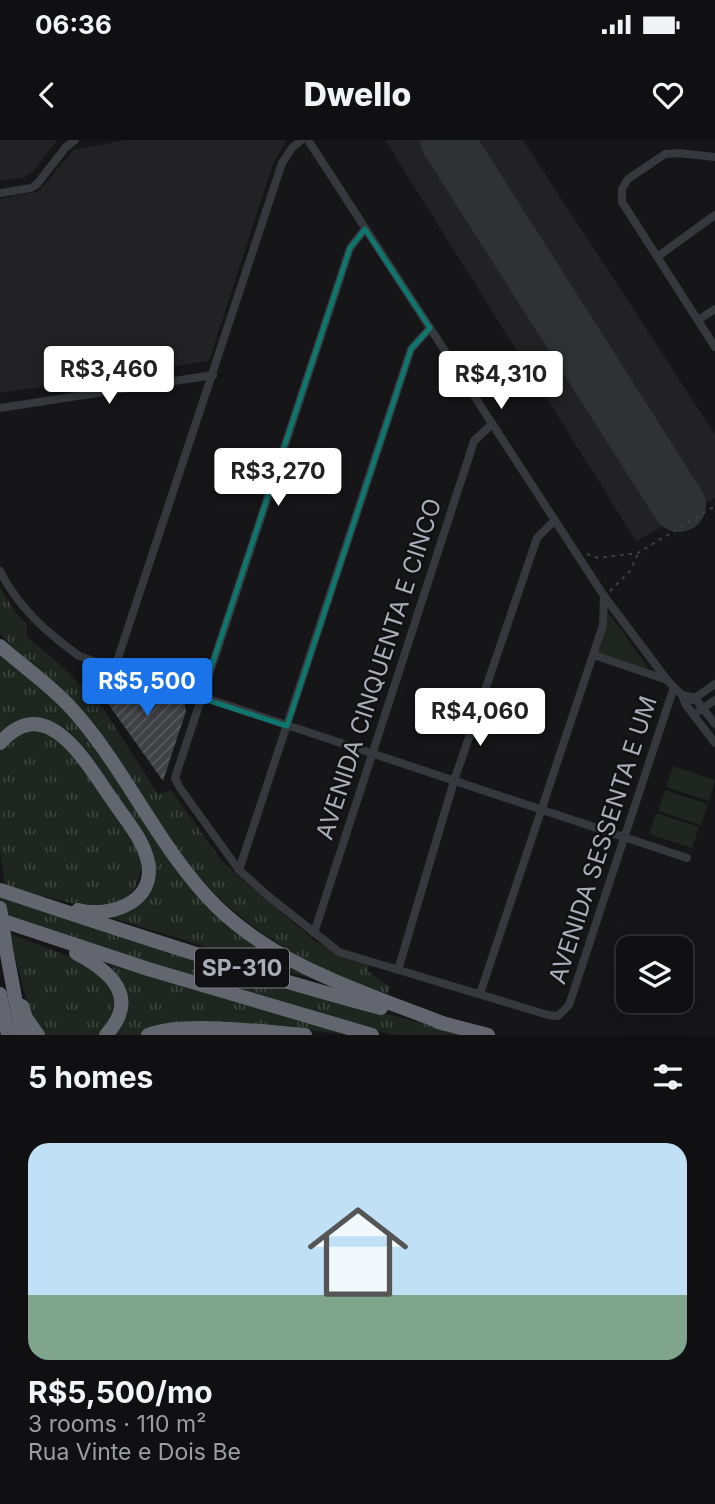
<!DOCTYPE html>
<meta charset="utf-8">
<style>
body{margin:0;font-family:Inter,sans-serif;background:#1e1e20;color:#f1f3f6;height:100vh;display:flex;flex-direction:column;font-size:26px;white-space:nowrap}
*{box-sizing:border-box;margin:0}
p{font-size:23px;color:#9c9d9f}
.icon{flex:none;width:38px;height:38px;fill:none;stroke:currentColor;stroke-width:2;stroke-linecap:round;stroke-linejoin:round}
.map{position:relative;height:895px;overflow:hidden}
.side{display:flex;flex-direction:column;background:#101012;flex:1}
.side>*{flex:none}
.fabs{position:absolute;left:616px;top:796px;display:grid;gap:14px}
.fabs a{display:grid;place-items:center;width:77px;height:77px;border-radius:14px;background:#101012;box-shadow:0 4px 18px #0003,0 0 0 2px #303032;font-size:35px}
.price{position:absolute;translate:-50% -60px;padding:0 16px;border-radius:7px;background:#fff;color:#222;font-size:23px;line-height:46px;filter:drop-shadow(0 2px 4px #0008)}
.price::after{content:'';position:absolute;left:50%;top:42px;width:21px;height:16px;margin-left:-10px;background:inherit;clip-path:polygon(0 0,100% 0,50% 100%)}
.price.on{background:#1a73e8;color:#fff}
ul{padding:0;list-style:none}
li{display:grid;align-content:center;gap:14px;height:371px;padding:0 28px}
li span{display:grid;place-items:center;height:217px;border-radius:21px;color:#555}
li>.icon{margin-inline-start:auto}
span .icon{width:126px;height:126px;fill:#fffc;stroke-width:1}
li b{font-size:30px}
h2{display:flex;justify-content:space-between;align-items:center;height:84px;padding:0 28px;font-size:30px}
.status{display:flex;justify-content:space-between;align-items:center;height:49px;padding:0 35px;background:#101012;direction:ltr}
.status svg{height:19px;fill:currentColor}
header{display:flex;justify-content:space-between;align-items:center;height:91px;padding:0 28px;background:#101012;font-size:32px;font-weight:800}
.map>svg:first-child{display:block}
.built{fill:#222225}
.grass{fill:url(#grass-tufts)}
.park{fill:#1e261f}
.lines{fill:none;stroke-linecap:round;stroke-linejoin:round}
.taxiway{stroke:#303135;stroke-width:21}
.runway{stroke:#303135;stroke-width:54}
.building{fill:url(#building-hatch)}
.path{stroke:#3d3f44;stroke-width:2;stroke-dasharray:3.5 5;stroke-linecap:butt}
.minor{stroke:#37383d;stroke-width:8}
.motorway{stroke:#63666e;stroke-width:14}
.motorway-bridge{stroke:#63666e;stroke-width:14}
.marked{fill:none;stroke:#0f766e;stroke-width:5;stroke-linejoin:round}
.labels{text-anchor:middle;stroke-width:5;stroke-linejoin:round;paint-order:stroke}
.shield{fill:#111113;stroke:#7b7e86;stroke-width:2}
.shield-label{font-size:23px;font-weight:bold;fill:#a8adb8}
.street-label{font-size:24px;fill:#a8adb8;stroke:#111113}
</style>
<div class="status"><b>06:36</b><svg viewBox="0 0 49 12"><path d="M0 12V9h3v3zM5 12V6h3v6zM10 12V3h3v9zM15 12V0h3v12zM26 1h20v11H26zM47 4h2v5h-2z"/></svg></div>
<header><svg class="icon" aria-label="back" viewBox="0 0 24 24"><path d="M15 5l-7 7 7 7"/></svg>Dwello<svg class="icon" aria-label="heart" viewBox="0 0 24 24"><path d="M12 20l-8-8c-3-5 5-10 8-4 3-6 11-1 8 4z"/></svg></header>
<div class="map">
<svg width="715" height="895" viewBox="0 0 715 895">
<defs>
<pattern id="grass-tufts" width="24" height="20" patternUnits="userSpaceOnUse" patternTransform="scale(1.75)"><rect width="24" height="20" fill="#1e261f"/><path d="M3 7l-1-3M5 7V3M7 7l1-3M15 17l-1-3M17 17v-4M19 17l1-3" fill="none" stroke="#3c433d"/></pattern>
<pattern id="building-hatch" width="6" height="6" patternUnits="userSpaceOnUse" patternTransform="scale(1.75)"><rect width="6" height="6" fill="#404145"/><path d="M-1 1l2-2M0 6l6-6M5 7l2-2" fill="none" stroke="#595a5e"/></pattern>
</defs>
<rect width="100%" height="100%" fill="#161618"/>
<!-- built -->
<g class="built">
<path d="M0,0H57L33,32L22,38L0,41Z"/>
<path d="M126,0H287L273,24L209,221L0,253V59L39,51L73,10Z"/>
<path d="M385,0H523L715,294V358L636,401Z"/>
</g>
<!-- grass -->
<g class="grass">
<path d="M0,448L16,473L27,485V497L64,528L103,568L158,654L171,650L222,721L243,740L316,802L369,825L368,831L390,847L388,854C317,832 241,789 194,730C157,683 128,629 91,582C65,548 28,526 0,493Z"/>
<path d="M0,512L54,558L80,587L187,741L319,841L106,776L119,774L151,734L86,613C79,604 73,594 64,588C45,576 16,581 0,593Z"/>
<path d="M29,591H40L60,598L130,695L141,720V730L135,748L127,757L117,763L105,765L75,764L5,746L0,709V612C8,600 16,596 29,591Z"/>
<path d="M0,756L319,856L467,895H393L313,873L0,775Z"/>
<path d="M11,794L83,822L96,830L114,854C114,870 110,883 99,895H46C28,879 15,819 11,794Z"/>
<path d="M110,825L351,895L293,888L155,887L138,895H115C128,874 126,844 110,825Z"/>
</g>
<!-- park -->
<g class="park">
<path d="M609,473L649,529L597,514Z"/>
<path d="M673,626L715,640L709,661L666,647Z"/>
<path d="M665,650L708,664L701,685L658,671Z"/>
<path d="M656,673L699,687L692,708L649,694Z"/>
</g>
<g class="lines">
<!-- taxiway -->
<path class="taxiway" d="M436,0L461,22"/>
<!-- runway -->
<path class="runway" d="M447,0L679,365"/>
</g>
<!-- building -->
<path class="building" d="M108,534L145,545L143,548L171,558L173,555L184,559L186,571L163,641L99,551Z"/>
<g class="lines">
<!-- path -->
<g class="path">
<path d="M587,414L598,418L638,413L715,366"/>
<path d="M610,451L630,431L638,414"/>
</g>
<!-- minor -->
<g class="minor">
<path d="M308,0L604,456L667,540L682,555L695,558L715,584"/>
<path d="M715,17L678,13L665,14L628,39L622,49V62L715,207"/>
<path d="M0,53L31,48L37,44L66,7L75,0"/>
<path d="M365,89L350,108L175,638L180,648L239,730L268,756L339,812L548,875L558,876L569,865L674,547"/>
<path d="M657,117L715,75"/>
<path d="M698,180L715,169"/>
<path d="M0,268L213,235"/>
<path d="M0,431C19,468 46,492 79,516L687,718"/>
<path d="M594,515L667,540"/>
<path d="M114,530L282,23L292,8L301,0"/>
<path d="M682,555L686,565L715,603"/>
<path d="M692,560L715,544"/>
<path d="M699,571L715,560"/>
<path d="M239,730L411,209L430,188"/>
<path d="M314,793L474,301L492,284"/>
<path d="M398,830L454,641L537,398L555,380"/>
<path d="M480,854L603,485L604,456"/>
</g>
<!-- motorway -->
<g class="motorway">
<path d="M0,506C26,529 57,550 79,577C129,636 161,711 216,766C278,827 366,853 445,884"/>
<path d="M0,603C47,550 86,623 111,658C124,678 143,698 148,722C156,763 109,778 78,770"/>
<path d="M0,750C126,792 253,834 381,868"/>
<path d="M0,780L148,829L372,895"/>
<path d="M6,809L22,895"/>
<path d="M76,813C110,831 141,857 106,895"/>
<path d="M0,854L8,895"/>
<path d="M22,866L26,878L38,895"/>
<path d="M438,882L488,895"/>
<path d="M148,895C183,881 265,892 305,895"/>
</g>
<!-- motorway-bridge -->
<path class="motorway-bridge" d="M0,768L6,809"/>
</g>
<!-- marked area -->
<path class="marked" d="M365,89L430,188L411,209L287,586L201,558L350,108Z"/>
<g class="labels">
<!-- shield labels -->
<rect class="shield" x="195" y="808.5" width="94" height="39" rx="5"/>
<g class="shield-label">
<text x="242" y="836">SP-310</text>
</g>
<!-- street labels -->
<g class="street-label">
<text transform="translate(379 529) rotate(-72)" y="8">AVENIDA CINQUENTA E CINCO</text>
<text transform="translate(603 700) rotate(-72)" y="8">AVENIDA SESSENTA E UM</text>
</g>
</g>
</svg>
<div class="fabs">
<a><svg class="icon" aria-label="layers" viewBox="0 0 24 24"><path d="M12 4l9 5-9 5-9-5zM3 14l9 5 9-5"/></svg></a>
</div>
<b class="price" style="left:109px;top:266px">R$3,460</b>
<b class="price" style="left:501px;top:271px">R$4,310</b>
<b class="price" style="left:278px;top:368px">R$3,270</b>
<b class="price on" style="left:147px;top:578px">R$5,500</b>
<b class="price" style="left:480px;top:608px">R$4,060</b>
</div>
<section class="side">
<h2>5 homes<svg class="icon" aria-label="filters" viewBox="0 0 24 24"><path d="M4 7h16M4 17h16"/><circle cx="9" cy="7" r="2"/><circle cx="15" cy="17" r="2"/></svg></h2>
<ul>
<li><span style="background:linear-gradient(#bfe0f5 70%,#7fa58c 0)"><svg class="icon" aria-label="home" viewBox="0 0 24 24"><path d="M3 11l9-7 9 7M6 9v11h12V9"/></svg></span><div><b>R$5,500/mo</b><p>3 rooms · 110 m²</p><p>Rua Vinte e Dois Be</p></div></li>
</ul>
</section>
